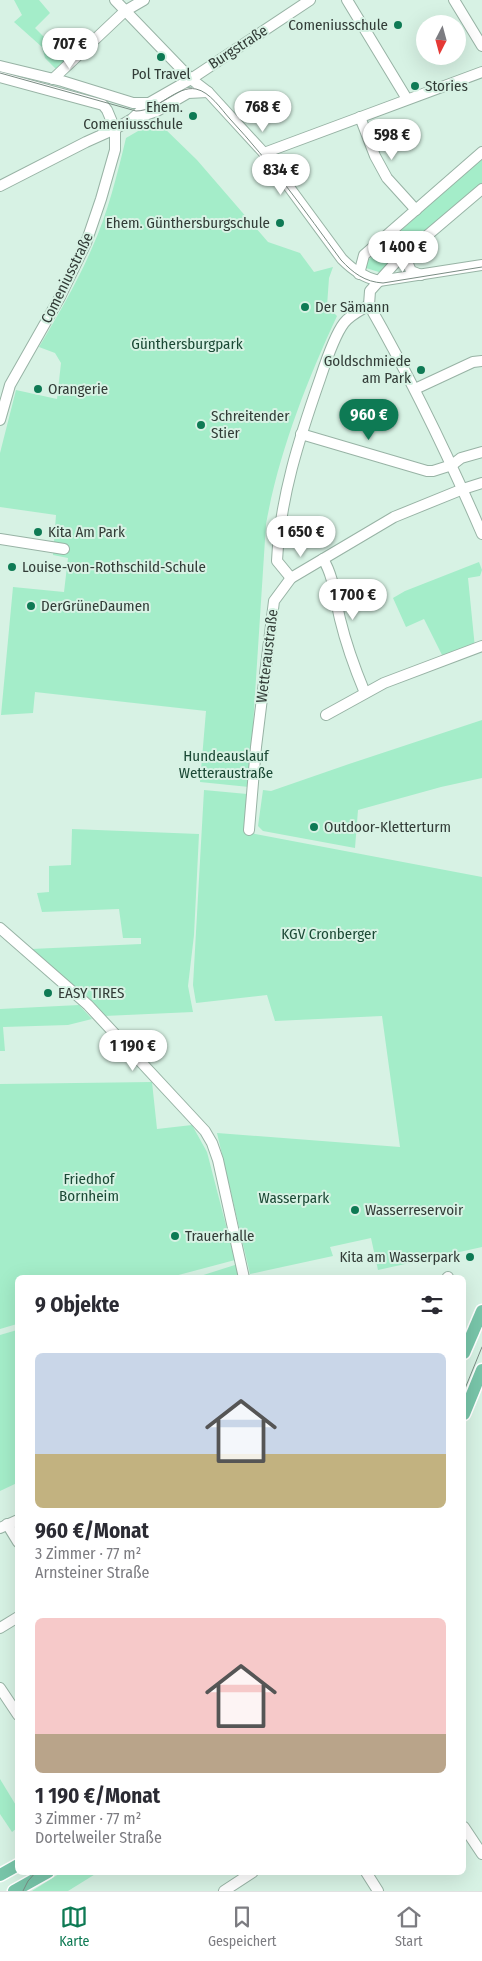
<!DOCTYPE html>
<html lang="de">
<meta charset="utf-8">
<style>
body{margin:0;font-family:"Fira Sans Condensed",sans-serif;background:#f2f2f3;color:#2b2b33;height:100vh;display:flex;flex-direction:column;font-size:19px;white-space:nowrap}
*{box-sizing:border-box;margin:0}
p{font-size:16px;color:#7c7c81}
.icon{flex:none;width:28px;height:28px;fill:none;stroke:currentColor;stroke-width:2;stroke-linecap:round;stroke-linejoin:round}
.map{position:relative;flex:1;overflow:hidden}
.side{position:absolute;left:15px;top:1275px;width:451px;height:600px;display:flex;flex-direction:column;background:#fff;border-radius:8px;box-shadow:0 5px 20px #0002}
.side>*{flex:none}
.needle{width:32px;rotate:186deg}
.controls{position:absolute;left:416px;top:15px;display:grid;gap:10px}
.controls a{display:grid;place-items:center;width:50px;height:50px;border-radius:50%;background:#fff;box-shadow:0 5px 20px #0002;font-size:25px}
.price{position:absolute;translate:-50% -42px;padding:0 11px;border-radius:18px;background:#fff;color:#222;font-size:16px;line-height:32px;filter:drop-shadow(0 1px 2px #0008)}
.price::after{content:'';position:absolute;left:50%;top:30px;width:15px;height:11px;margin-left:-8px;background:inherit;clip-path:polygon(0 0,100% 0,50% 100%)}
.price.active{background:#0e7a54;color:#fff}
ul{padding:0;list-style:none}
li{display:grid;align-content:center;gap:10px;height:265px;padding:0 20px}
li span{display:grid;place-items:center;height:155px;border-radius:8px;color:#555}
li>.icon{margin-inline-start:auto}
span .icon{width:90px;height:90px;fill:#fffc;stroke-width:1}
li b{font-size:21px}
h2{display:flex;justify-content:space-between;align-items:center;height:60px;padding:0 20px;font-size:21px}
.tab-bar{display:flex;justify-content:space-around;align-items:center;height:70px;border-top:1px solid #e1e1e2;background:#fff;font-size:14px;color:#7c7c81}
.tab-bar a{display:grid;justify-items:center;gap:2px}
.tab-bar .active{color:#0e7a54}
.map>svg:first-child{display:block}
.green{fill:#a4edc9}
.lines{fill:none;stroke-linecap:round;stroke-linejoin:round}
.minor-casing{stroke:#98b3a5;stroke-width:12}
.major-casing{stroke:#fff;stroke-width:15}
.minor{stroke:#fff;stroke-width:10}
.major{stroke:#78c5a9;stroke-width:12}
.tram{stroke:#7a8c83;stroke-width:1}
.poi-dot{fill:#0e7a54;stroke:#d7f2e4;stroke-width:2}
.labels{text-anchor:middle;stroke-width:4;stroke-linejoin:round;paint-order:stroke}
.poi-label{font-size:15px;fill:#323c37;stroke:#d7f2e4;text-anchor:start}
.street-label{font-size:15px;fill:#323c37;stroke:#d7f2e4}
.park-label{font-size:15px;fill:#1b4935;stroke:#d7f2e4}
</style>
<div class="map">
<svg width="482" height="1891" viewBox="0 0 482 1891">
<rect width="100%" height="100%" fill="#d7f2e4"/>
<!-- green -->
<g class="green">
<path d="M14,0H39L50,13L35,28L67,60L57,70L45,58L42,47L14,22L22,15Z"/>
<path d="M157,120L161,125L197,160L268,242L300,253L314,272L333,267L329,278L327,306L337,316C306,383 279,452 266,524L249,787L200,782L206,711L35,692L33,713L1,715L13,587L64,592L68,558L53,555L56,515L0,507V453L16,390L57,399L61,363L55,353L39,347C58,315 77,283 92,248C108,213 117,175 126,138Z"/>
<path d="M482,158V185L382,273L366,268V262Z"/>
<path d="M479,562L482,570L480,576L468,578L475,648L444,659L424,619L406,627L393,598L405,591Z"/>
<path d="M482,720V778L441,787L358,810L355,848L263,831L258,826L263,790L271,791L349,764Z"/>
<path d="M204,790L247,794L245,832L482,877V1247L378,1270L371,1238L330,1247L333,1256L250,1274L217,1133L400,1147L382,1016L275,1021L267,995L196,1003L193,985Z"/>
<path d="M72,829L199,834L194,935L188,986L193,1012L104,1016L71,983L31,949L141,944V938H123L119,909L42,912L37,893L49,892V866L71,865Z"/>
<path d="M79,1005L92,1019L68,1025L3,1027L5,1051H0V1009Z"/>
<path d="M152,1082L157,1129L192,1125L207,1152L235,1260L171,1277L18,1278L17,1324L0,1329V1084Z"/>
<path d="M238,1264L241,1278H194Z"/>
<path d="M17,1330V1483L0,1491V1335Z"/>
<path d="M0,1779L17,1807V1828L12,1832L0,1814Z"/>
<path d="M62,1872H97V1873L68,1891H32Z"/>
</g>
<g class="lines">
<defs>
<g id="minor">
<path d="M115,0L191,79L208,92L264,153L342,259C353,270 363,277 379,281L482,265"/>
<path d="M347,0L407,99"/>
<path d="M454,0L482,46"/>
<path d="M0,66L62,81L133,103H149"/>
<path d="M0,77L103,105L107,110L115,129V150L101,199L86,243L60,297L10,385L0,420"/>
<path d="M53,79L125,11L144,0"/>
<path d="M360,117L375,156L387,178L416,210"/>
<path d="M133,119L157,111L188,93L208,92"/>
<path d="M264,153L482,72"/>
<path d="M0,186L86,142L115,129L132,119L149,103L191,79L310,0"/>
<path d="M482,189L396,262L370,291L369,305C411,379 448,455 482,534"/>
<path d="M411,250L408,264L411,271L421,275"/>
<path d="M359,274L364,255L482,152"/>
<path d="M415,389L473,362L482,361"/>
<path d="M301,434L427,471H433L452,465L461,458L482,452"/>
<path d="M0,539L64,549"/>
<path d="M323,559C334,577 335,598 340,619C346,644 355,669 365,693"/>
<path d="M291,578L277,561C280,498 299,439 320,379C325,364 334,336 344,323C350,315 361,310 369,305"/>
<path d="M326,715L384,683L482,646"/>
<path d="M249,830L256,747L274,601L291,578L394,517L463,489L482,483"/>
<path d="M0,928L88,1005L205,1131L212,1143L218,1160L244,1278"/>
<path d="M447,1278L448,1277"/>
<path d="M7,1524L18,1542"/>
<path d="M0,1528L18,1520"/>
<path d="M0,1628L18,1617"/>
<path d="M0,1688L18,1715"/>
<path d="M464,1827L482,1854"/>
<path d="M366,1872L378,1891"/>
<path d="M224,1891L253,1872"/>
</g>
<g id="major">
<path d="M464,1353L482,1311"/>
<path d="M464,1414L482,1370"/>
<path d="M0,1875L18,1865"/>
<path d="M14,1891L48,1872"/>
</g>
</defs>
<!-- minor casing -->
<use href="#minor" class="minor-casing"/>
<!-- major casing -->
<use href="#major" class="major-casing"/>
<!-- minor -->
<use href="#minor" class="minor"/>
<!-- major -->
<use href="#major" class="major"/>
<!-- tram -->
<g class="tram">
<path d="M0,73L136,111C158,111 177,85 196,89C210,92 221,109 230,119C271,163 305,211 341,260C353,273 365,282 383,283L482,267"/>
<path d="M464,1391L482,1347"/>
<path d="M23,1891L28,1881L36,1872"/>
</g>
</g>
<!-- markers -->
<g class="poi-dot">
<circle cx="398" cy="25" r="5"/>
<circle cx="161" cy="57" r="5"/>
<circle cx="415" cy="86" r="5"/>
<circle cx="193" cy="116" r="5"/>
<circle cx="280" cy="223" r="5"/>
<circle cx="305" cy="307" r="5"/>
<circle cx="421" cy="370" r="5"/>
<circle cx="38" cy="389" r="5"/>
<circle cx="201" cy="425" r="5"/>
<circle cx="38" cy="532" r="5"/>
<circle cx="12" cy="567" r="5"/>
<circle cx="31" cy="606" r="5"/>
<circle cx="314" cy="827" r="5"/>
<circle cx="48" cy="993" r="5"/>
<circle cx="355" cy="1210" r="5"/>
<circle cx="175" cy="1236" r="5"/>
<circle cx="470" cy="1257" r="5"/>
</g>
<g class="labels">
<!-- poi labels -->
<g class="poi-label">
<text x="388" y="30" text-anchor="end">Comeniusschule</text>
<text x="161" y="79" text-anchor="middle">Pol Travel</text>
<text x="425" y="91">Stories</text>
<text x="183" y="112" text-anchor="end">Ehem.<tspan x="183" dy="17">Comeniusschule</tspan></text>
<text x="270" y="228" text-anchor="end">Ehem. Günthersburgschule</text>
<text x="315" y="312">Der Sämann</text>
<text x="411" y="366" text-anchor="end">Goldschmiede<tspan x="411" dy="17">am Park</tspan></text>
<text x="48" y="394">Orangerie</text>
<text x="211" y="421">Schreitender<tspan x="211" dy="17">Stier</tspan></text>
<text x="48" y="537">Kita Am Park</text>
<text x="22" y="572">Louise-von-Rothschild-Schule</text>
<text x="41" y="611">DerGrüneDaumen</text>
<text x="324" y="832">Outdoor-Kletterturm</text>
<text x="58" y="998">EASY TIRES</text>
<text x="365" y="1215">Wasserreservoir</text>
<text x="185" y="1241">Trauerhalle</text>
<text x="460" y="1262" text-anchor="end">Kita am Wasserpark</text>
</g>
<!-- street labels -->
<g class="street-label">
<text transform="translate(238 47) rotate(-33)" y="5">Burgstraße</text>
<text transform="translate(67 278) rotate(-64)" y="5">Comeniusstraße</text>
<text transform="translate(267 656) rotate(-83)" y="5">Wetteraustraße</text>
</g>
<!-- park labels -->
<g class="park-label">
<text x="187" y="349">Günthersburgpark</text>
<text x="226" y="761">Hundeauslauf<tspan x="226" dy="17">Wetteraustraße</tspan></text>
<text x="329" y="939">KGV Cronberger</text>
<text x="89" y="1184">Friedhof<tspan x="89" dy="17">Bornheim</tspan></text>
<text x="294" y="1203">Wasserpark</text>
</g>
</g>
</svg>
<div class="controls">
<a><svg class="needle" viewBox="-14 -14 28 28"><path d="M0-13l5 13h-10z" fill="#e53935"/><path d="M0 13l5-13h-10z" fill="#7c7c81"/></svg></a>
</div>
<b class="price" style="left:70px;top:70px">707 €</b>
<b class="price" style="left:263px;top:133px">768 €</b>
<b class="price" style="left:392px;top:161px">598 €</b>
<b class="price" style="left:281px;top:196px">834 €</b>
<b class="price" style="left:403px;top:273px">1 400 €</b>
<b class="price active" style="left:369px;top:441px">960 €</b>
<b class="price" style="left:301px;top:558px">1 650 €</b>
<b class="price" style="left:353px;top:621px">1 700 €</b>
<b class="price" style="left:133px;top:1072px">1 190 €</b>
<section class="side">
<h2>9 Objekte<svg class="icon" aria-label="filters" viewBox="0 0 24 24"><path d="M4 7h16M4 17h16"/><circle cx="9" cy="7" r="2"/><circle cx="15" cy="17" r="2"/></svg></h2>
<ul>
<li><span style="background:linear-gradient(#c9d6e8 65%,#c2b280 0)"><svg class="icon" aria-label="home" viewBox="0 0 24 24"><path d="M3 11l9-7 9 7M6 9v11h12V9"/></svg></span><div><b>960 €/Monat</b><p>3 Zimmer · 77 m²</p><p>Arnsteiner Straße</p></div></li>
<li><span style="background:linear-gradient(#f6c9c9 75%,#b9a48a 0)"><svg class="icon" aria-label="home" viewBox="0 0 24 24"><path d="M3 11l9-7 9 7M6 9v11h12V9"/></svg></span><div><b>1 190 €/Monat</b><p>3 Zimmer · 77 m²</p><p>Dortelweiler Straße</p></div></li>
</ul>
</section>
</div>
<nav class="tab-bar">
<a class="active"><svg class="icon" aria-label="map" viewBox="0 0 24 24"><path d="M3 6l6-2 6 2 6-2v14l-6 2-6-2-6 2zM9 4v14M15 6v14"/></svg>Karte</a>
<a><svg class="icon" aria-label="saved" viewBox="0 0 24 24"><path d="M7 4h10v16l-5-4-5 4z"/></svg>Gespeichert</a>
<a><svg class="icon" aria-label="home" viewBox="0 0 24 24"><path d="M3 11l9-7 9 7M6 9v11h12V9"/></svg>Start</a>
</nav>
